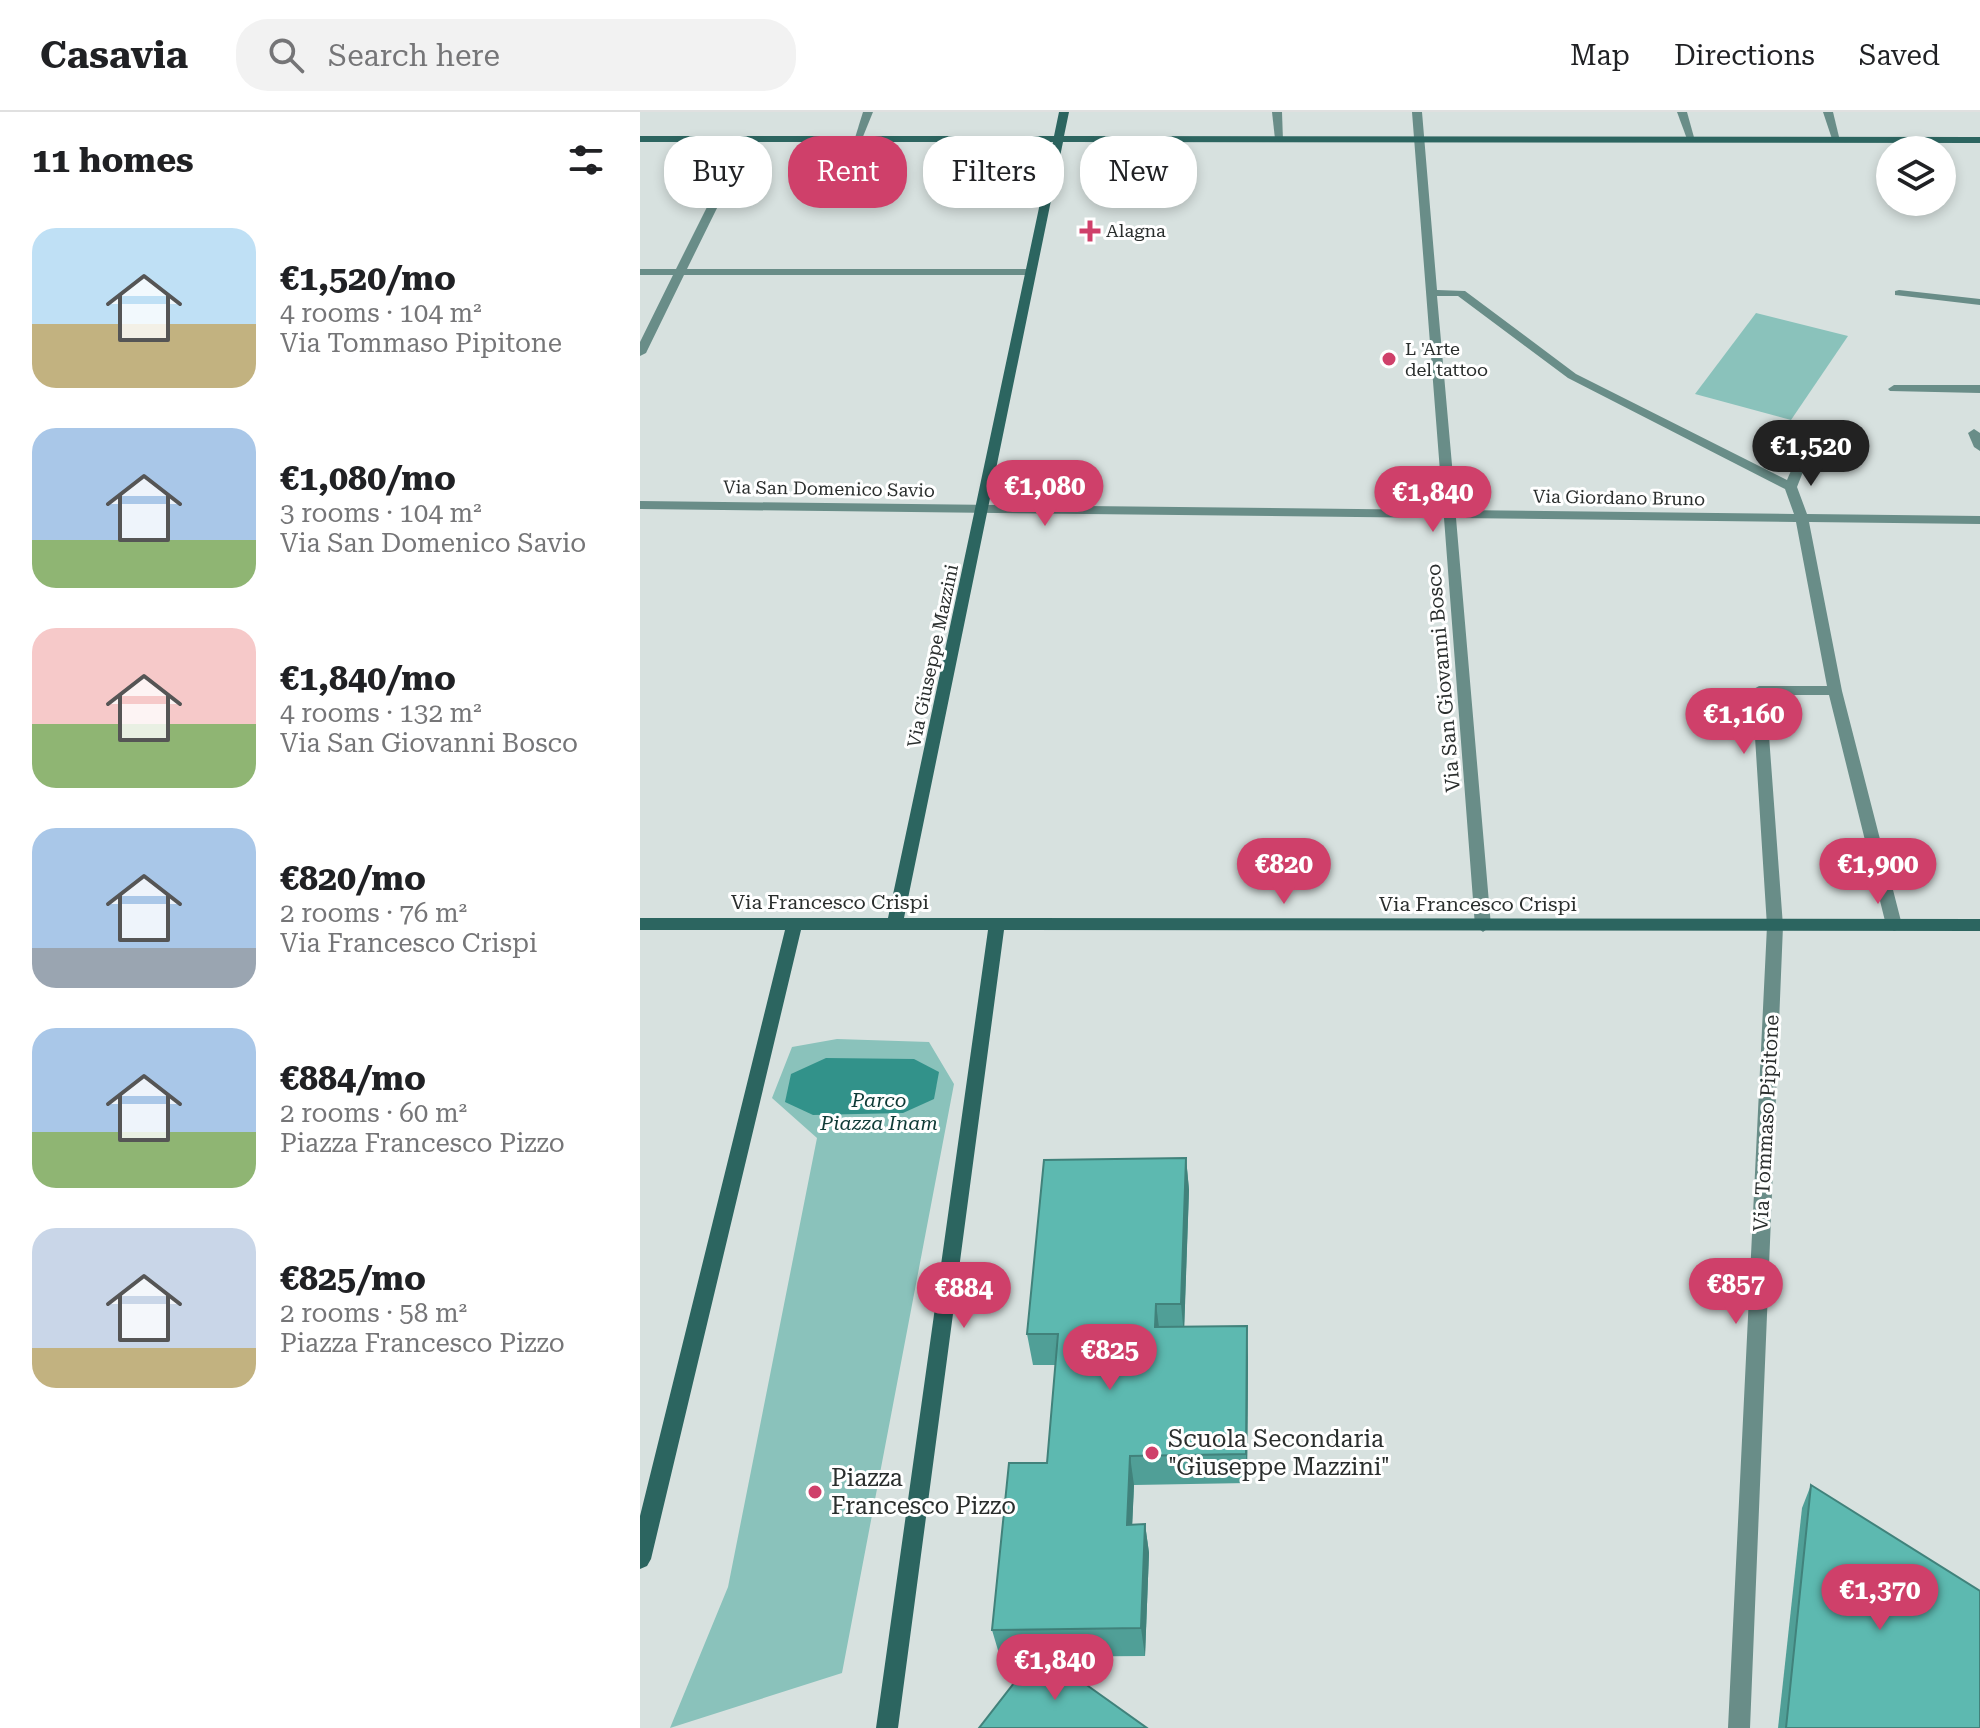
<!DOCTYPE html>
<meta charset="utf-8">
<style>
body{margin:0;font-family:"Roboto Serif",serif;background:#f2f2f2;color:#202124;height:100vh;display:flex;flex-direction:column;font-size:30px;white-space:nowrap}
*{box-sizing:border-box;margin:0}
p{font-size:26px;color:#757577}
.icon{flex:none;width:44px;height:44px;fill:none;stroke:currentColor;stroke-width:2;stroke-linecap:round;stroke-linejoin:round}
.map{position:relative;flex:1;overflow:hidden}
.side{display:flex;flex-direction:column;background:#fff;width:640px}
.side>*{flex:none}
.top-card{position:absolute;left:24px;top:24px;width:760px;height:72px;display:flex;gap:16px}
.buttons{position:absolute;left:1236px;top:24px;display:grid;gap:16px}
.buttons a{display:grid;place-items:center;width:80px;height:80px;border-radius:50%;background:#fff;box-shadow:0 4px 12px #0003;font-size:40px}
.price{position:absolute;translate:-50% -68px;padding:0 18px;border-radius:28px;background:#cf406a;color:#fff;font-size:26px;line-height:52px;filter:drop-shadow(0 2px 4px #0008)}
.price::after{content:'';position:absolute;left:50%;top:48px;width:24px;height:18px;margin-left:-12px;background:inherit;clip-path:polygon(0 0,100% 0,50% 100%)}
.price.current{background:#222;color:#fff}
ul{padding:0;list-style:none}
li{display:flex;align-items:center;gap:24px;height:200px;padding:0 32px}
li span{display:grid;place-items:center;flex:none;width:224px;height:160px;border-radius:24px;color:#555}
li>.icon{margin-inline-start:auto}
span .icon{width:96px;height:96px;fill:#fffc;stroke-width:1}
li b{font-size:34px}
h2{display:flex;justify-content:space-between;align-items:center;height:96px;padding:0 32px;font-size:34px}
.chip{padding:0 28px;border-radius:32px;background:#fff;box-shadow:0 4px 12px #0003;font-size:28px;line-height:72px}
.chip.current{background:#cf406a;color:#fff}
header{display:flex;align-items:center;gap:48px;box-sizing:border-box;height:112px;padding:0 40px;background:#fff;border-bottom:2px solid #e0e0e0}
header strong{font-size:38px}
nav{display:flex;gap:44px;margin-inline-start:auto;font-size:28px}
.search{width:560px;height:72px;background:#f2f2f2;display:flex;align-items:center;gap:20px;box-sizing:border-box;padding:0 28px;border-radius:32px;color:#757577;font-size:30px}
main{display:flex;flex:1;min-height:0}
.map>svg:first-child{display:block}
.green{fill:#8ac2bb}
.water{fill:#32928a}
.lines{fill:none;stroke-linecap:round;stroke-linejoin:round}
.street{fill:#698d88;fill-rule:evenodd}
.secondary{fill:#2c6560;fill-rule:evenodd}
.wall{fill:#509f97}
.shaded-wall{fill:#41827b}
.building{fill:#5db9b0;stroke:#41827b;stroke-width:2}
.poi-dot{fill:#cf406a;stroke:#fff;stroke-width:3}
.labels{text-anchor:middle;stroke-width:6;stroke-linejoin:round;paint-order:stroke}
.far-poi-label{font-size:18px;fill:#2a2e2d;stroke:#fff;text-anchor:start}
.far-street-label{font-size:18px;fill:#2a2e2d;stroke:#fff}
.street-label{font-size:20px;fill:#2a2e2d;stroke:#fff}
.park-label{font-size:20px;font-style:italic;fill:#0f3b37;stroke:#fff}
.near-poi-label{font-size:24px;fill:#2a2e2d;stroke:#fff;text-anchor:start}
</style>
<header>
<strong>Casavia</strong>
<div class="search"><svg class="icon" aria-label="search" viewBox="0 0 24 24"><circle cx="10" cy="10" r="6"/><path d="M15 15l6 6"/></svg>Search here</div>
<nav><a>Map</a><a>Directions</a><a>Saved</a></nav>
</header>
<main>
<section class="side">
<h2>11 homes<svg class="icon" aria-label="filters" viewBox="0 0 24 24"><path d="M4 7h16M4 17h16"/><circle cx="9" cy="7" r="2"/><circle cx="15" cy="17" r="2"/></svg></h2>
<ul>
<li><span style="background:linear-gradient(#bfe0f5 60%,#c2b280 0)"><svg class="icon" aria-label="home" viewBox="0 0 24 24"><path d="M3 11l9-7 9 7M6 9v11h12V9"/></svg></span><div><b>€1,520/mo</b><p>4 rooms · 104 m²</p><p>Via Tommaso Pipitone</p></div></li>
<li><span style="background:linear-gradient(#a9c7e8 70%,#8fb573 0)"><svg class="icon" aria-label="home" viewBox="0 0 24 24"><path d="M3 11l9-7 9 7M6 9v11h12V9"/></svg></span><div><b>€1,080/mo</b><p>3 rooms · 104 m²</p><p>Via San Domenico Savio</p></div></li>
<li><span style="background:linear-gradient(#f6c9c9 60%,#8fb573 0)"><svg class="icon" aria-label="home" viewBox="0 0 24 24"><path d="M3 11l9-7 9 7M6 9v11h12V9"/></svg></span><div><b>€1,840/mo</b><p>4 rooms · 132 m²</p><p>Via San Giovanni Bosco</p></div></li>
<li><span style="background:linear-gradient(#a9c7e8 75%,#9aa5b1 0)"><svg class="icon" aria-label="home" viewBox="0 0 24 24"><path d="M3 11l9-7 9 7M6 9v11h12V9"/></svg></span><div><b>€820/mo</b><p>2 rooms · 76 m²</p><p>Via Francesco Crispi</p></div></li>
<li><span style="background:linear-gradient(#a9c7e8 65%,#8fb573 0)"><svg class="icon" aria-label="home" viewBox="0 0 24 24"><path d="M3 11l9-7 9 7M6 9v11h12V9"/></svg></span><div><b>€884/mo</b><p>2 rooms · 60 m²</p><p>Piazza Francesco Pizzo</p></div></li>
<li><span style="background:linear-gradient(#c9d6e8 75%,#c2b280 0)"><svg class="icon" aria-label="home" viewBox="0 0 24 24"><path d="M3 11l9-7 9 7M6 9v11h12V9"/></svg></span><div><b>€825/mo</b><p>2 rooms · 58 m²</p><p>Piazza Francesco Pizzo</p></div></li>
</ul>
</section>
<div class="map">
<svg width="1340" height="1616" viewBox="0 0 1340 1616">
<rect width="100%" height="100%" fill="#d7e1df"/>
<!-- green -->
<g class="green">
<path d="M1116,201L1208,224L1151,308L1055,282Z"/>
<path d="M197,927L289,930L314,972L202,1561L30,1616L88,1475L177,1026L132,986L152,935Z"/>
</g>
<!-- water -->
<path class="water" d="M186,946L274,947L299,960L294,987L263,1001L173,1003L145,990L151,962Z"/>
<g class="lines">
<!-- street -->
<g class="street">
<path d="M223,0H233L222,27L214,29Z"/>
<path d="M632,0H642L643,29L635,27Z"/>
<path d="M772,0H782L797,178L825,179L936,262L1147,368L1156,347L1182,311H1190L1192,314L1168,347L1157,375L1167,402L1340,404V412L1169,410L1202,579L1262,813L1260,817L1254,819L1246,813L1189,583H1126L1143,814L1110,1616H1088L1127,814L1112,578L1119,574H1187L1156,410L816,406L851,814L843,820L835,814L804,406L0,397V389L803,398ZM797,184H818L928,266L1145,377L1154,402L816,398Z"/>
<path d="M1037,0H1047L1055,29L1047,27Z"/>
<path d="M1183,0H1193L1200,29L1192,27Z"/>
<path d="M106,24L111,27L47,157H391L396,160L391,163H44L6,241L0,244V230L33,163H0V157H36L101,27Z"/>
<path d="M1259,178L1340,187V193L1255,183V179Z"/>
<path d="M1254,273H1340V281L1250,279L1248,277Z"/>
<path d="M1334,317L1340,321V339L1334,335L1328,321Z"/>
</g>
<!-- secondary -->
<path class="secondary" d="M419,0H429L424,24L1340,25V31L423,30L264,806L1340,807V819L364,818L258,1616H236L348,818H161L11,1447L7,1454L0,1457V1404L145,818H0V806H248L413,30H0V24H414Z"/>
</g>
<!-- wall -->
<g class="wall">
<path d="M546,1046L549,1078L544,1215L608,1245L607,1371L494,1373L492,1412H505L509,1441L505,1544L360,1545L352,1518L407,1351L416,1253H393L387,1222Z"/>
<path d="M1171,1373L1340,1616H1138L1162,1396Z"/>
</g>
<!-- shaded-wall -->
<g class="shaded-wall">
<path d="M546,1046L549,1078L544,1223L541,1192Z"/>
<path d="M516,1192L520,1223L515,1215Z"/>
<path d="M607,1214L608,1245L607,1371L606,1342Z"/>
<path d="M490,1344L494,1373L491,1441L487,1413Z"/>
<path d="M505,1412L509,1441L505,1544L501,1516Z"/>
</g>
<!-- building -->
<g class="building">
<path d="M546,1046L541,1192H516L515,1215L607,1214L606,1342L490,1344L487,1413L505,1412L501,1516L352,1518L369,1351H407L418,1222H387L404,1048Z"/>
<path d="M1171,1373L1340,1479V1616H1146Z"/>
<path d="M399,1539L507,1616H339Z"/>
</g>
<!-- markers -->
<g class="poi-dot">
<path d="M446 107h8v8h8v8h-8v8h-8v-8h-8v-8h8z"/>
<circle cx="749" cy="247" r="8"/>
<circle cx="512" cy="1341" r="8"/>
<circle cx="175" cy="1380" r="8"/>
</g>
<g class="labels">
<!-- far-poi labels -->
<g class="far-poi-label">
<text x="466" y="125">Alagna</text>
<text x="765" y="243">L 'Arte<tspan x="765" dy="21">del tattoo</tspan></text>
</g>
<!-- far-street labels -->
<g class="far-street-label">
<text transform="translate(189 377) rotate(1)" y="6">Via San Domenico Savio</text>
<text transform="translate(979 386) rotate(1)" y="6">Via Giordano Bruno</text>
<text transform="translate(293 544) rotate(-78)" y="6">Via Giuseppe Mazzini</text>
</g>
<!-- street labels -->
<g class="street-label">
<text transform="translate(803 566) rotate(-95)" y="7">Via San Giovanni Bosco</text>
<text x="190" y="797">Via Francesco Crispi</text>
<text x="838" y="799">Via Francesco Crispi</text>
<text transform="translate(1126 1011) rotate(-87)" y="7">Via Tommaso Pipitone</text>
</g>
<!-- park labels -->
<g class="park-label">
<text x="239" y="995">Parco<tspan x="239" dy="23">Piazza Inam</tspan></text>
</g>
<!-- near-poi labels -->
<g class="near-poi-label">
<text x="528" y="1335">Scuola Secondaria<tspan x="528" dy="28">"Giuseppe Mazzini"</tspan></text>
<text x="191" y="1374">Piazza<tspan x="191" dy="28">Francesco Pizzo</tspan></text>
</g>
</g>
</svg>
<div class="buttons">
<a><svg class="icon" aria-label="layers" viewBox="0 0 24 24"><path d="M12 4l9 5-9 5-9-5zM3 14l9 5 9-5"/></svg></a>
</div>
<b class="price current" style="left:1171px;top:376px">€1,520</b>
<b class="price" style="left:405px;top:416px">€1,080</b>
<b class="price" style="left:793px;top:422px">€1,840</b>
<b class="price" style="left:1104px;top:644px">€1,160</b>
<b class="price" style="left:644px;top:794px">€820</b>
<b class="price" style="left:1238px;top:794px">€1,900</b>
<b class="price" style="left:1096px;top:1214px">€857</b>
<b class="price" style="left:324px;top:1218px">€884</b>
<b class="price" style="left:470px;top:1280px">€825</b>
<b class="price" style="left:1240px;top:1520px">€1,370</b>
<b class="price" style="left:415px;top:1590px">€1,840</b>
<div class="top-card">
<a class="chip">Buy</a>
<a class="chip current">Rent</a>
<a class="chip">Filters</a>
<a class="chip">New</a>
</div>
</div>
</main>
